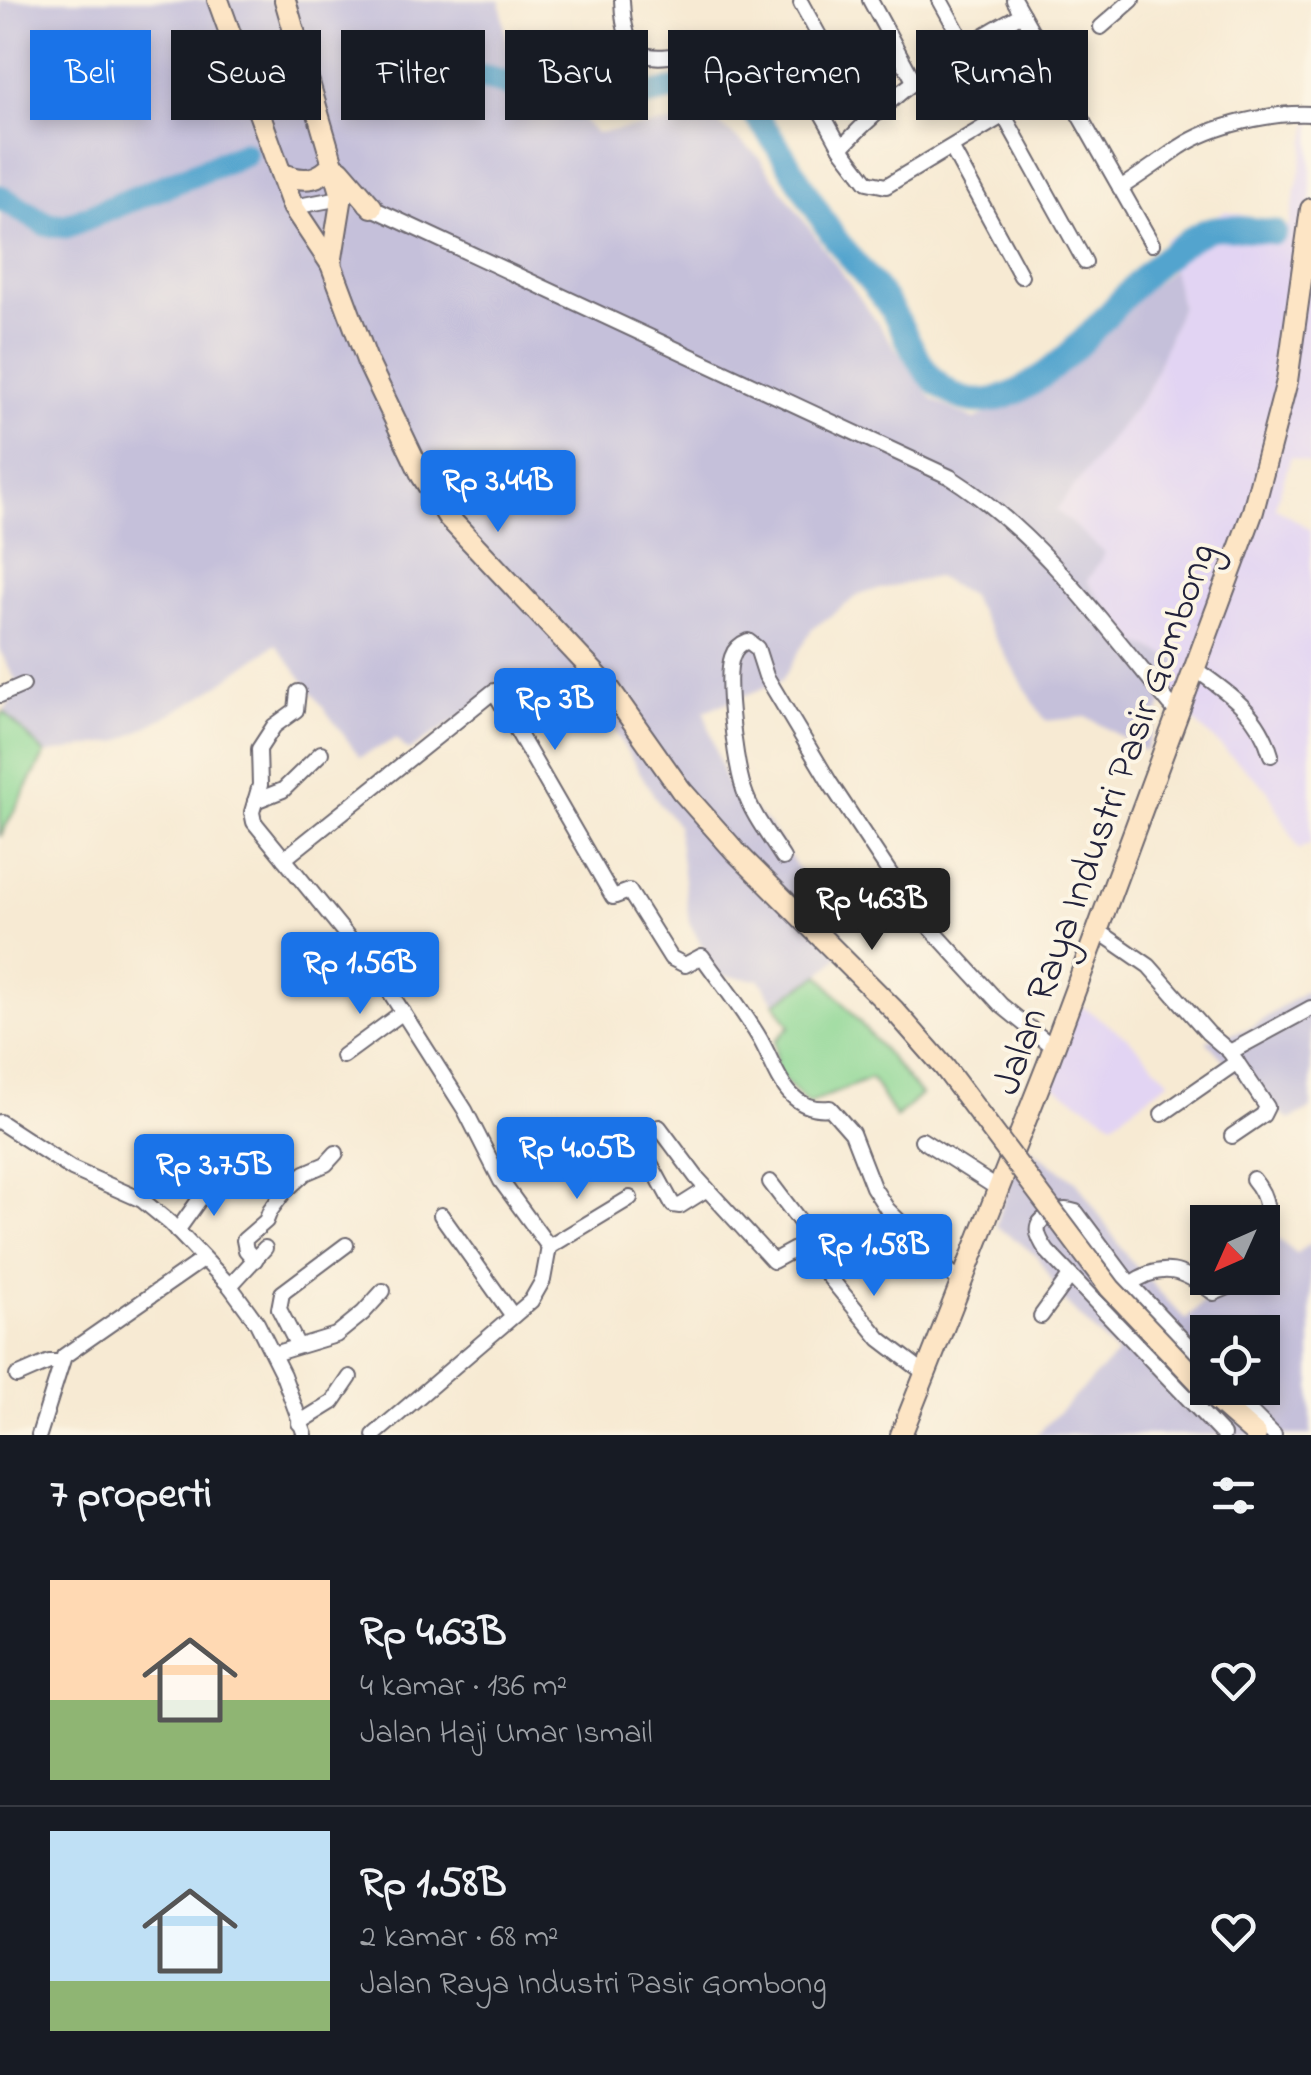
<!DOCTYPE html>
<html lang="id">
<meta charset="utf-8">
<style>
body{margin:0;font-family:"Indie Flower",sans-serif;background:#20242c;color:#f1f3f6;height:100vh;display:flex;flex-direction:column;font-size:38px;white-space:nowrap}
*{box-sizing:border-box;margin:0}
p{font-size:32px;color:#9ea1a6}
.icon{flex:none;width:55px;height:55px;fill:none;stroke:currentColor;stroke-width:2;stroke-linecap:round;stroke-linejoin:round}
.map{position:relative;height:1435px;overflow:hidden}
.side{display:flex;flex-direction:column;background:#171b24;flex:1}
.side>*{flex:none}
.hud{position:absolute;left:30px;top:30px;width:1252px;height:90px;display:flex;gap:20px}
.needle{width:65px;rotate:225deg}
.buttons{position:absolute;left:1190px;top:1205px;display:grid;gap:20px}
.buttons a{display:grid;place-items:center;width:90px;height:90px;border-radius:0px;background:#171b24;box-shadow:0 5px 15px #0003;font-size:50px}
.price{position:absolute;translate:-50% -85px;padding:0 22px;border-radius:10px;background:#1a73e8;color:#fff;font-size:32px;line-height:65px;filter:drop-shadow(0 2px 5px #0008)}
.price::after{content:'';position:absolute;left:50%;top:60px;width:30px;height:22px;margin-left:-15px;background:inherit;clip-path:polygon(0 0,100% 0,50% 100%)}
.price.selected{background:#222;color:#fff}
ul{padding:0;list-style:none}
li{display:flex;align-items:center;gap:30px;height:250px;padding:0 50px}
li+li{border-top:2px solid #363941}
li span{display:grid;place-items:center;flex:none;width:280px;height:200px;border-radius:0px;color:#555}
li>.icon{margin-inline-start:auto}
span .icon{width:120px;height:120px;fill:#fffc;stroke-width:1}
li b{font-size:42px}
h2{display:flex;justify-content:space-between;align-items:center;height:120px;padding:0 50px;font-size:42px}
.pill{padding:0 35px;border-radius:0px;background:#171b24;box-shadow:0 5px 15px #0003;font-size:35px;line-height:90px}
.pill.selected{background:#1a73e8;color:#fff}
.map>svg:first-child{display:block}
.built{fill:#e2d4f3}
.industrial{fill:#c5c0da;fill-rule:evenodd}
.green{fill:#8bd693;stroke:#567c67;stroke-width:2.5}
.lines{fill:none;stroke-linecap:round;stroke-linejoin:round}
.river{stroke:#53a4ce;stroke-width:25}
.street-casing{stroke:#6d6870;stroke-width:18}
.secondary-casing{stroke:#6d6870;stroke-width:24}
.street{stroke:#fff;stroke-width:14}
.secondary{stroke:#fde5c5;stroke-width:20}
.secondary-bridge-casing{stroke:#6d6870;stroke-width:24;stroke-linecap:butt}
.secondary-bridge{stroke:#fde5c5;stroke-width:20}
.labels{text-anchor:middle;stroke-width:8;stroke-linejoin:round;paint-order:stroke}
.street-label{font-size:40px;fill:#22223b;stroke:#fcf5e5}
</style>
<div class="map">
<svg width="1311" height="1435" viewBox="0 0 1311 1435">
<rect width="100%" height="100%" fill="#fcf5e5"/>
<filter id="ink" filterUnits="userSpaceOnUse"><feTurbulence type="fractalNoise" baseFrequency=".01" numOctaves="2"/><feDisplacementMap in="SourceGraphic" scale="20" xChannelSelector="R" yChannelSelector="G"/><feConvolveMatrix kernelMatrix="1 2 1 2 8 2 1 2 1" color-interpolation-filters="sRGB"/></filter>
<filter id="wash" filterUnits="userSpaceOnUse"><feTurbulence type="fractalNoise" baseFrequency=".0048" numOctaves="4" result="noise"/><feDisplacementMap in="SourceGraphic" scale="40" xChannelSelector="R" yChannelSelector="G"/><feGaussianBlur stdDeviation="2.25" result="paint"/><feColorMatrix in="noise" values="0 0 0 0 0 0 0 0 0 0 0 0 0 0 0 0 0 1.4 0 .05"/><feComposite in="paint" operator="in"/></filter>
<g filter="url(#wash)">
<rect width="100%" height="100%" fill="#f7ead3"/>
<!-- built -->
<g class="built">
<path d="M1311,115V464L1291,457L1275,507L1311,530V843L1299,850L1267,789L1167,696L1178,660L1132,640L1087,581L1055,510L1148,390L1181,306L1164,239L1226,211L1289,226Z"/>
<path d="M1073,1000L1129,1039L1170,1081L1113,1122L1038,1076Z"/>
</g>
<!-- industrial -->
<g class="industrial">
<path d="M0,0H500L508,49L596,133L711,117L757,155L933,400L975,420L1040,382L1172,269L1181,306L1148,390L1056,510L1105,553L1087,581L1132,640L1178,660L1145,751L1087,717L1045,721L969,595L936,577L862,593L812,629L782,681L704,711L726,783L768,824L850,945L820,975L775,1003L760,980L717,975L689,922L677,824L658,802L597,702L559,717L526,690L501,691L408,751L396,739L360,757L276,644L203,696L121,741L45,754L4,712L19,686L0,651Z"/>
<path d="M1307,990L1311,991V1109L1290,1120L1250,1089L1206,1041L1250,1028Z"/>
<path d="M1021,1142L1077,1182L1128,1258L1186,1320L1227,1278H1262L1263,1240L1270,1232L1296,1254L1311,1243V1435H1036L1117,1354L1062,1299L1037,1256L996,1226ZM1208,1332H1262V1388H1208Z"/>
</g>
<!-- green -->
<g class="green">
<path d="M4,712L45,754L0,837V716Z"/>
<path d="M820,975L921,1095L896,1118L871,1078L808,1104L776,1072L775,1041L790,1026L775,1003Z"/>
</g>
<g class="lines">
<!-- river -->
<g class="river">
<path d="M359,94C405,81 453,67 501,82C528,91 541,104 572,107C617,110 687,75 729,92C761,105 811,206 835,238C853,263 874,283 891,309C912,342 920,380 959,397C1022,424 1102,318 1140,280C1159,261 1183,241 1207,230C1220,224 1259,231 1275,232"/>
<path d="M0,197L46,224L66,226L244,154"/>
</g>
</g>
</g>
<g filter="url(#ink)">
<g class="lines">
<defs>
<g id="street">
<path d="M622,0C625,72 652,57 706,52C727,50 754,55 774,63C806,76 825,120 841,148"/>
<path d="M870,0L914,81"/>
<path d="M940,0L1085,262"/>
<path d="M1014,0L1152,244"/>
<path d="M801,3L866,121"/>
<path d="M1101,27L1132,0"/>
<path d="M1004,115L886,186L867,182L841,148C894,91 954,50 1022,14"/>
<path d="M952,149L1021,276"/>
<path d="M1120,188C1141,175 1160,161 1180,147C1213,125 1272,112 1311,114"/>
<path d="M366,205L950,477C1043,536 1108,630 1178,714"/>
<path d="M293,207L346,197"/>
<path d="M1195,669C1229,693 1259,713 1271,755"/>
<path d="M298,692L296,710L274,726L259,749L260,785L252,812L254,822L379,975L465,1110L501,1181L549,1247L543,1280L531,1301L374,1435"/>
<path d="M0,695L23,685"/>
<path d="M255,801L283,790L321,753"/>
<path d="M783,858C769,836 752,815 744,790C736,766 724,680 732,657C735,648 740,644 748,641L757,648L766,676L830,783L899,887L926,923L1001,1005L1054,1048"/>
<path d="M284,859L494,691L613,897L629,891L671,958L685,965L702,956C721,983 743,1010 760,1039C777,1068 785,1113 830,1108L852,1133L873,1187L887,1209L962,1284"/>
<path d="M1097,930L1149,966L1208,1033L1230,1052L1311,1008"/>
<path d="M379,975L400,960"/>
<path d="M1230,1052L1267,1107L1263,1115L1232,1136"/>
<path d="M343,1056L403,1012"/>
<path d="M1162,1114L1237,1062"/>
<path d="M0,1122L72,1169L142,1200L170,1223L230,1286L257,1323L283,1375L305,1435"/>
<path d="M659,1127L697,1178L773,1261L808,1242L811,1236L770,1182"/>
<path d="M637,1139L673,1205L680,1206L707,1189"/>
<path d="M922,1140L1000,1190"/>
<path d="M1253,1179C1269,1198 1270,1215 1262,1239"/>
<path d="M441,1215L513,1316"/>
<path d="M177,1231L214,1179"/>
<path d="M803,1245L880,1339L926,1374"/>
<path d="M549,1247L630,1198"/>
<path d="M255,1260L246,1250L244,1240L266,1221L270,1211L284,1192L305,1173L326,1164L336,1153"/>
<path d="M1130,1284C1163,1261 1183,1270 1214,1293L1231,1286L1240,1278"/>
<path d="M230,1286L265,1248"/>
<path d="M1041,1316L1070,1276"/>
<path d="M298,1346L279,1309L282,1293L346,1245"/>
<path d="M273,1354L336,1335L363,1313L383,1291"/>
<path d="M1208,1367L1130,1284L1076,1212C1065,1208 1061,1210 1050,1215C1031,1224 1037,1236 1047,1251L1223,1435"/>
<path d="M17,1376L49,1362H60"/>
<path d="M1227,1388L1274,1435"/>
<path d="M299,1423L333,1402L350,1377"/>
<path d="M39,1435L64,1356L202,1260"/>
</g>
<g id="secondary">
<path d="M218,0L293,207L331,264L368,363L422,476L448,517L609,688L681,790"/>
<path d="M285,0L342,196L331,264"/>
<path d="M340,170L372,207"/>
<path d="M281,173C301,182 318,182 333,164"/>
<path d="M1216,1400L1256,1435"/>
<path d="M901,1435L1047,1066L1253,511L1287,381L1311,209"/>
</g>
</defs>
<!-- street casing -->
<use href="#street" class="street-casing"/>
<!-- secondary casing -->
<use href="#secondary" class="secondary-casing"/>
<!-- street -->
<use href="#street" class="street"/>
<!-- secondary -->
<use href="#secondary" class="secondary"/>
<defs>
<path id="secondary-bridge" d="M681,790L735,851L894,1010L945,1068L1110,1288L1216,1400"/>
</defs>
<!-- secondary-bridge casing -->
<use href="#secondary-bridge" class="secondary-bridge-casing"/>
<!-- secondary-bridge -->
<use href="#secondary-bridge" class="secondary-bridge"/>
</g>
</g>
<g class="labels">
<!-- street labels -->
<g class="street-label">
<text transform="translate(1102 818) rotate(-70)" y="14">Jalan Raya Industri Pasir Gombong</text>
</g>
</g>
</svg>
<div class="buttons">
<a><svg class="needle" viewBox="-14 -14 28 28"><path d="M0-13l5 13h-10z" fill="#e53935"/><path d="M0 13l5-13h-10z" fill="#9ea1a6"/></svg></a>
<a><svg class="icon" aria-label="locate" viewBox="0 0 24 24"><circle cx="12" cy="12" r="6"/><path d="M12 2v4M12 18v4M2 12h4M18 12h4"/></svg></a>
</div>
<b class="price" style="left:498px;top:535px">Rp 3.44B</b>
<b class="price" style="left:555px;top:753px">Rp 3B</b>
<b class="price selected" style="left:872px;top:953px">Rp 4.63B</b>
<b class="price" style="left:360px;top:1017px">Rp 1.56B</b>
<b class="price" style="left:577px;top:1202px">Rp 4.05B</b>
<b class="price" style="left:214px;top:1219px">Rp 3.75B</b>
<b class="price" style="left:874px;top:1299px">Rp 1.58B</b>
<div class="hud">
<a class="pill selected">Beli</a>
<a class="pill">Sewa</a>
<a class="pill">Filter</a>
<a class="pill">Baru</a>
<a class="pill">Apartemen</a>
<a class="pill">Rumah</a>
</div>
</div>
<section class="side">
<h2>7 properti<svg class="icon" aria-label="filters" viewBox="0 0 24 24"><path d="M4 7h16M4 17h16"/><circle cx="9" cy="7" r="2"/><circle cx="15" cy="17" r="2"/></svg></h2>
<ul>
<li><span style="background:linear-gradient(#ffd9b3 60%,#8fb573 0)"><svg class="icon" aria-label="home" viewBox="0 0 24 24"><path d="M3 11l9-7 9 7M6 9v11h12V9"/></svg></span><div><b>Rp 4.63B</b><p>4 kamar · 136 m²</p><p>Jalan Haji Umar Ismail</p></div><svg class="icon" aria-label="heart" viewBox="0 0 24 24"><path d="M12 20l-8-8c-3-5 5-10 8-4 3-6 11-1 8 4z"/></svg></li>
<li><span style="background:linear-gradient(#bfe0f5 75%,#8fb573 0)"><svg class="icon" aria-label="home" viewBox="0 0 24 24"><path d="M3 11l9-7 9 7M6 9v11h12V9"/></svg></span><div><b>Rp 1.58B</b><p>2 kamar · 68 m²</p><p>Jalan Raya Industri Pasir Gombong</p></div><svg class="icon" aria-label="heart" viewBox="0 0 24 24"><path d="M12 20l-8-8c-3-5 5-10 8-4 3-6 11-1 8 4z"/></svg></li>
</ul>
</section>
